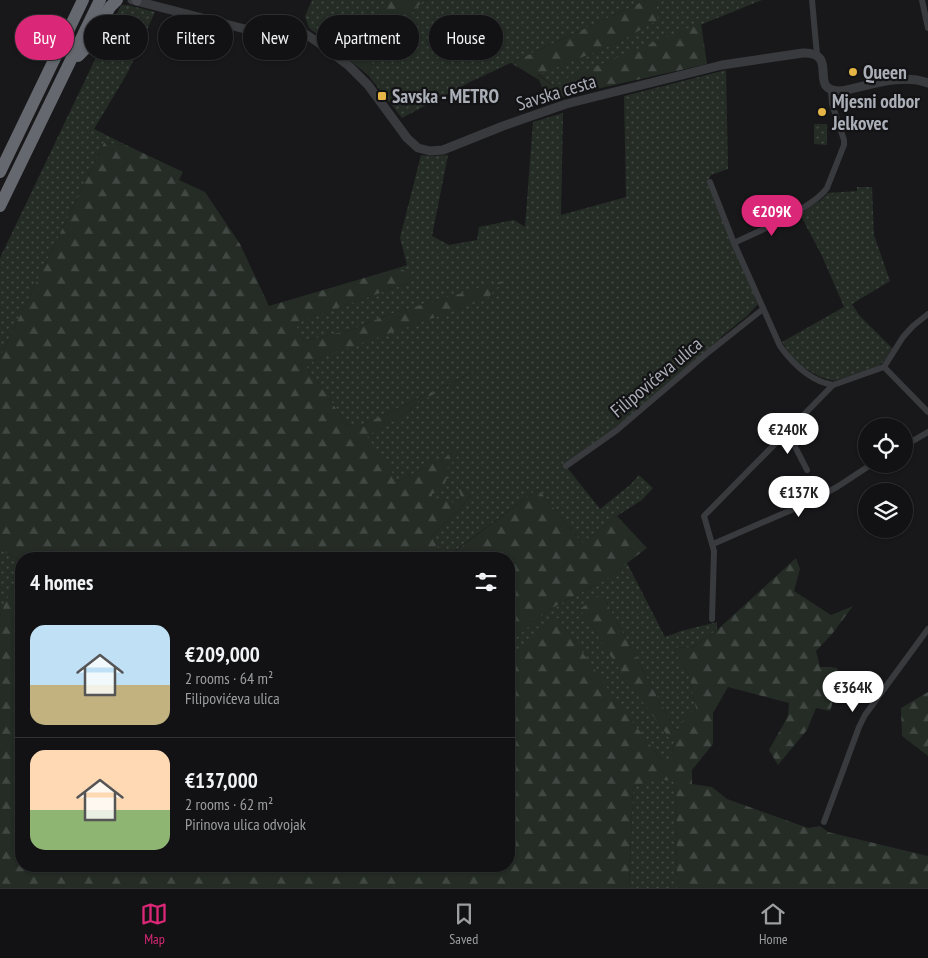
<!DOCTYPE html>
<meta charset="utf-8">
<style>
body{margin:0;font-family:"PT Sans Narrow",sans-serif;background:#1b1b1d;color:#f1f3f6;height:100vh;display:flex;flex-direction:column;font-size:19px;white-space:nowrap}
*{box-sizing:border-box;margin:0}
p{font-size:16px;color:#9c9ea0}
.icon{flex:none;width:28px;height:28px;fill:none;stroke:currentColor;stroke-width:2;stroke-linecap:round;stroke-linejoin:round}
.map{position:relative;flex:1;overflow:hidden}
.sheet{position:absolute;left:15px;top:552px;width:500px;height:320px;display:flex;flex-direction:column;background:#121214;border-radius:20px;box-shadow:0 1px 4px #0004,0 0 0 1px #313234}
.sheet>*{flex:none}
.top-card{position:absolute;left:15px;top:15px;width:500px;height:45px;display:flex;gap:10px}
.buttons{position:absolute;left:858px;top:418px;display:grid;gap:10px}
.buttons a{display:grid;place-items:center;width:55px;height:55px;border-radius:50%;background:#121214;box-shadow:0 1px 4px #0004,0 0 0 1px #313234;font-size:25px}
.price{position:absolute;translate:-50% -42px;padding:0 11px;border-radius:18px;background:#fff;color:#222;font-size:16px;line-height:32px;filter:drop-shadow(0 1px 2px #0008)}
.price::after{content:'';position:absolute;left:50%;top:30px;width:15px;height:11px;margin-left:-8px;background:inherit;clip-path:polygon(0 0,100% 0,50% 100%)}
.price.current{background:#db2777;color:#fff}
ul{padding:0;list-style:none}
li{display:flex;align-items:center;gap:15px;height:125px;padding:0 15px}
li+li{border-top:1px solid #313234}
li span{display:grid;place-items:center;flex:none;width:140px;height:100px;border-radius:15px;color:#555}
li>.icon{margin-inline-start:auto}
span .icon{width:60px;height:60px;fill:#fffc;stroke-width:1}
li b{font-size:21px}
h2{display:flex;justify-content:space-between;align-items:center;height:60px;padding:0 15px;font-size:21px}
.tag{padding:0 18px;border-radius:22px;background:#121214;box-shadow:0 1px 4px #0004,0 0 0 1px #313234;font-size:18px;line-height:45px}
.tag.current{background:#db2777;color:#fff}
.dock{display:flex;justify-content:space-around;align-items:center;height:70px;border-top:1px solid #313234;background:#121214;font-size:14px;color:#9c9ea0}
.dock a{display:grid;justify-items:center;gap:2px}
.dock .current{color:#db2777}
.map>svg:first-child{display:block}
.grass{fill:url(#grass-dots)}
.forest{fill:url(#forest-firs)}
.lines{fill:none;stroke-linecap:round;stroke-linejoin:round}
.minor{stroke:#393a3e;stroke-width:6}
.tertiary{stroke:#393a3e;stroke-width:9}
.secondary{stroke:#47494e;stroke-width:9}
.motorway{stroke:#65686f;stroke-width:12}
.poi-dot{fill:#e5b545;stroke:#131315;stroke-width:2}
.labels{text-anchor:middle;stroke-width:4.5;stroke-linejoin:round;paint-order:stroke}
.poi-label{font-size:19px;font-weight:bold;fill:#abafb8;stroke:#131315;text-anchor:start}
.street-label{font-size:19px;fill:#abafb8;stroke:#131315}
</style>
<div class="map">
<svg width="928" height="888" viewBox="0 0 928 888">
<defs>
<pattern id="grass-dots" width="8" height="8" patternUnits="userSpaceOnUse" patternTransform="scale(1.25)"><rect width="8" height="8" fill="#242c25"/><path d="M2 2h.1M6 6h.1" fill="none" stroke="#414843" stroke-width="1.8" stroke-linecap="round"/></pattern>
<pattern id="forest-firs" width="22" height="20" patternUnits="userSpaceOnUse" patternTransform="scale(1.25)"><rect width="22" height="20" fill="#242c25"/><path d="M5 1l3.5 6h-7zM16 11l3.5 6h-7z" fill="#414843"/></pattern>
</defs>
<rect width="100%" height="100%" fill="#18181a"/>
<!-- grass -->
<g class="grass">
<path d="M312,0H388L351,46L325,29L318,35L309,28L305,16Z"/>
<path d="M428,0H646L470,82L402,118L368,75L373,60L401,24L423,1Z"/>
<path d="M656,0H762L601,65L555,87L538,74L617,43L657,20Z"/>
<path d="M121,5H128L155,12L128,72L94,129L126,145L104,143L0,357V258Z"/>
<path d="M726,70L728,169L711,175L708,181L758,304L747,316L721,337V339L619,425L565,465L600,509L630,485L639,475L653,488L642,500L617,516L582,543L538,489L444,559L431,536L461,509L470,496L458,485L461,497L453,504L432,501V493L449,471L445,470L460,452L442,461H424L428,467C416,470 409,477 398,481L366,436L404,415L417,403L475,371L358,427L347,424L306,366L317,359L502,282L387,315L354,329L304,341L294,323L411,282L413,275L398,268L407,265L400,238L421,155L431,156L448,155L432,236L449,245L477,240L479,227L514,220L525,227L533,122L563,113L561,215L626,197L624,96Z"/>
<path d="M814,124H827V145L814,144Z"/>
<path d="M857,187H872L874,235L890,281L852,304L859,315L892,348L885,360L878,367L834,381L820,377L801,366L794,360L782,342L844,307L822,256L800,214L822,199L828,193L857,191Z"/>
<path d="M0,549L21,561V568L0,615Z"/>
<path d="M627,563L665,637L681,631L717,622V630L691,648L679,647L674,650L689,675L696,709L684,719L680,730L674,728L604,598L580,609L630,684L671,740L675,742L668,766C627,722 593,667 558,618L509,659V643L550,609L605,580Z"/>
<path d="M662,779L676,782L677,888H629L633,788L647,781Z"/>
</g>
<!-- forest -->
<g class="forest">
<path d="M388,0H428L423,1L401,24L373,60L368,75L318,35L325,29L351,45Z"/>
<path d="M646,0H656L658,20L617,43L538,75L555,87L562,80L701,23L707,64L548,100L539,80L511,63Z"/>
<path d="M104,143L126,145L183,172L179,180L205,192L240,244L269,306L398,268L414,275L411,282L295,323L304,341L354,329L387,315L503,281L487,299L317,359L306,366L347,424L358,427L488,365L417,403L404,415L367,436L398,481C409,477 416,470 427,467L424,461H442L453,450L461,452L446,470L449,471L443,489L432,494V501L441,497L454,503L461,497L457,484L470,496L461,509L431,536L444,559H21V561L0,549V357Z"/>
<path d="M538,489L582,543L617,516L647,548L605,580L550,609L509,643V559H445Z"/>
<path d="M796,558L800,569L794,591L831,615L853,606L832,634L816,651L820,667H830L837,668L840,679L830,711L816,708L807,730L778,765L769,750L788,716L789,703L728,687L713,713V744L692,770V784L712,787L727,799L808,828L820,826L828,832L928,856V888H677L676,782C660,778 647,780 633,788L629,888H0V615L21,568V866H509V659L538,628L558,618L616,700L657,754L668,765L675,742L671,740L629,684L580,609L599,596L604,598L674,728L679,730L684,719L696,709L689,675L674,650L679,647L691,648L717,630Z"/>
<path d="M928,692V756L902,736L901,708Z"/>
</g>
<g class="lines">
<!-- minor -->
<g class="minor">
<path d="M812,0L817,55"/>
<path d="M922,0L928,28"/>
<path d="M831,90L832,104L844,140V145L827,188C813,208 757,232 734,243L780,346C793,364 810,381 833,385"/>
<path d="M710,182L734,243"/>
<path d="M884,367L928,412"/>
<path d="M787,431L807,470"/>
<path d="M904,446L928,432"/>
<path d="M566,466L617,430L705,355L763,309"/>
<path d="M713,544L805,504L837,487L872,464"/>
<path d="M712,619L714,551L704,516L833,385L884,367L903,337L913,326L928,314"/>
<path d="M824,822L859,727L865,715L928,629"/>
</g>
<!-- tertiary -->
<path class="tertiary" d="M132,0L245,29L286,25L293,26L316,41L349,66L368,85L407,138L418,148L430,151L443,150L503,126L566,104L722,65L803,53C841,52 806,92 841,91C868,86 901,73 928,83"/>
<!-- secondary -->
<path class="secondary" d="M136,0L137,1"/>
<!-- motorway -->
<g class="motorway">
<path d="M78,56L87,47L110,7L117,0"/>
<path d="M0,172L83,0"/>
<path d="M0,206L100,0"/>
</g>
</g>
<!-- markers -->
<g class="poi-dot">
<circle cx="853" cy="72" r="5"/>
<rect x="377" y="91" width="10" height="10" rx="2.5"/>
<circle cx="822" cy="112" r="5"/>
</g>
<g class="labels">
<!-- poi labels -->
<g class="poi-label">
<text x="863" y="79">Queen</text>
<text x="392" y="103">Savska - METRO</text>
<text x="832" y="108">Mjesni odbor<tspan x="832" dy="22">Jelkovec</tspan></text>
</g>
<!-- street labels -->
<g class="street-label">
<text transform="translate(556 92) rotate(-17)" y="7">Savska cesta</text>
<text transform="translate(656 377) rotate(-40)" y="7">Filipovićeva ulica</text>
</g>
</g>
</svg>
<div class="buttons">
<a><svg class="icon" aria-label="locate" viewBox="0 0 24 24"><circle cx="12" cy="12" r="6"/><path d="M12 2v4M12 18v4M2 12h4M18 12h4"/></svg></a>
<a><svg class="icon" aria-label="layers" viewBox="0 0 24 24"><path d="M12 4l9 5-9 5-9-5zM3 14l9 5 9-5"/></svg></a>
</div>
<b class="price current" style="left:772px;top:237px">€209K</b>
<b class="price" style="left:788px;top:455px">€240K</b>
<b class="price" style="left:799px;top:518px">€137K</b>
<b class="price" style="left:853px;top:713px">€364K</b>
<div class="top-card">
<a class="tag current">Buy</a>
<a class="tag">Rent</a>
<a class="tag">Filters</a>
<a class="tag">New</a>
<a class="tag">Apartment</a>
<a class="tag">House</a>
</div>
<section class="sheet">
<h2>4 homes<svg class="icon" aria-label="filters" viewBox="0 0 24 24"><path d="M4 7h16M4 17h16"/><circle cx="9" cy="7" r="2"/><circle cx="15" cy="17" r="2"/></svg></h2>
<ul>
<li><span style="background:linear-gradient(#bfe0f5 60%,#c2b280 0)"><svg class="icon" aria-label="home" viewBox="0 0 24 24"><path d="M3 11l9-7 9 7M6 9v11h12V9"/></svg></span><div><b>€209,000</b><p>2 rooms · 64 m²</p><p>Filipovićeva ulica</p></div></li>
<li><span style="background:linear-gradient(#ffd9b3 60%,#8fb573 0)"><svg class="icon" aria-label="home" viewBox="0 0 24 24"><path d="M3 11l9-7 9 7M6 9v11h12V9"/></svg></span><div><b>€137,000</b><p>2 rooms · 62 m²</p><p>Pirinova ulica odvojak</p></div></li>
</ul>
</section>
</div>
<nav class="dock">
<a class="current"><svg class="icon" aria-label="map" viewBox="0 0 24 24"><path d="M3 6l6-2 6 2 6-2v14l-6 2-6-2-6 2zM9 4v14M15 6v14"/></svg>Map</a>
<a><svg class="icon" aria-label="saved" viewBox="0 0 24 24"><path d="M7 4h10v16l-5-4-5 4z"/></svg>Saved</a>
<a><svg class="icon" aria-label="home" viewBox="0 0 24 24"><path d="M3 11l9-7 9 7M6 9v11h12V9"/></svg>Home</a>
</nav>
